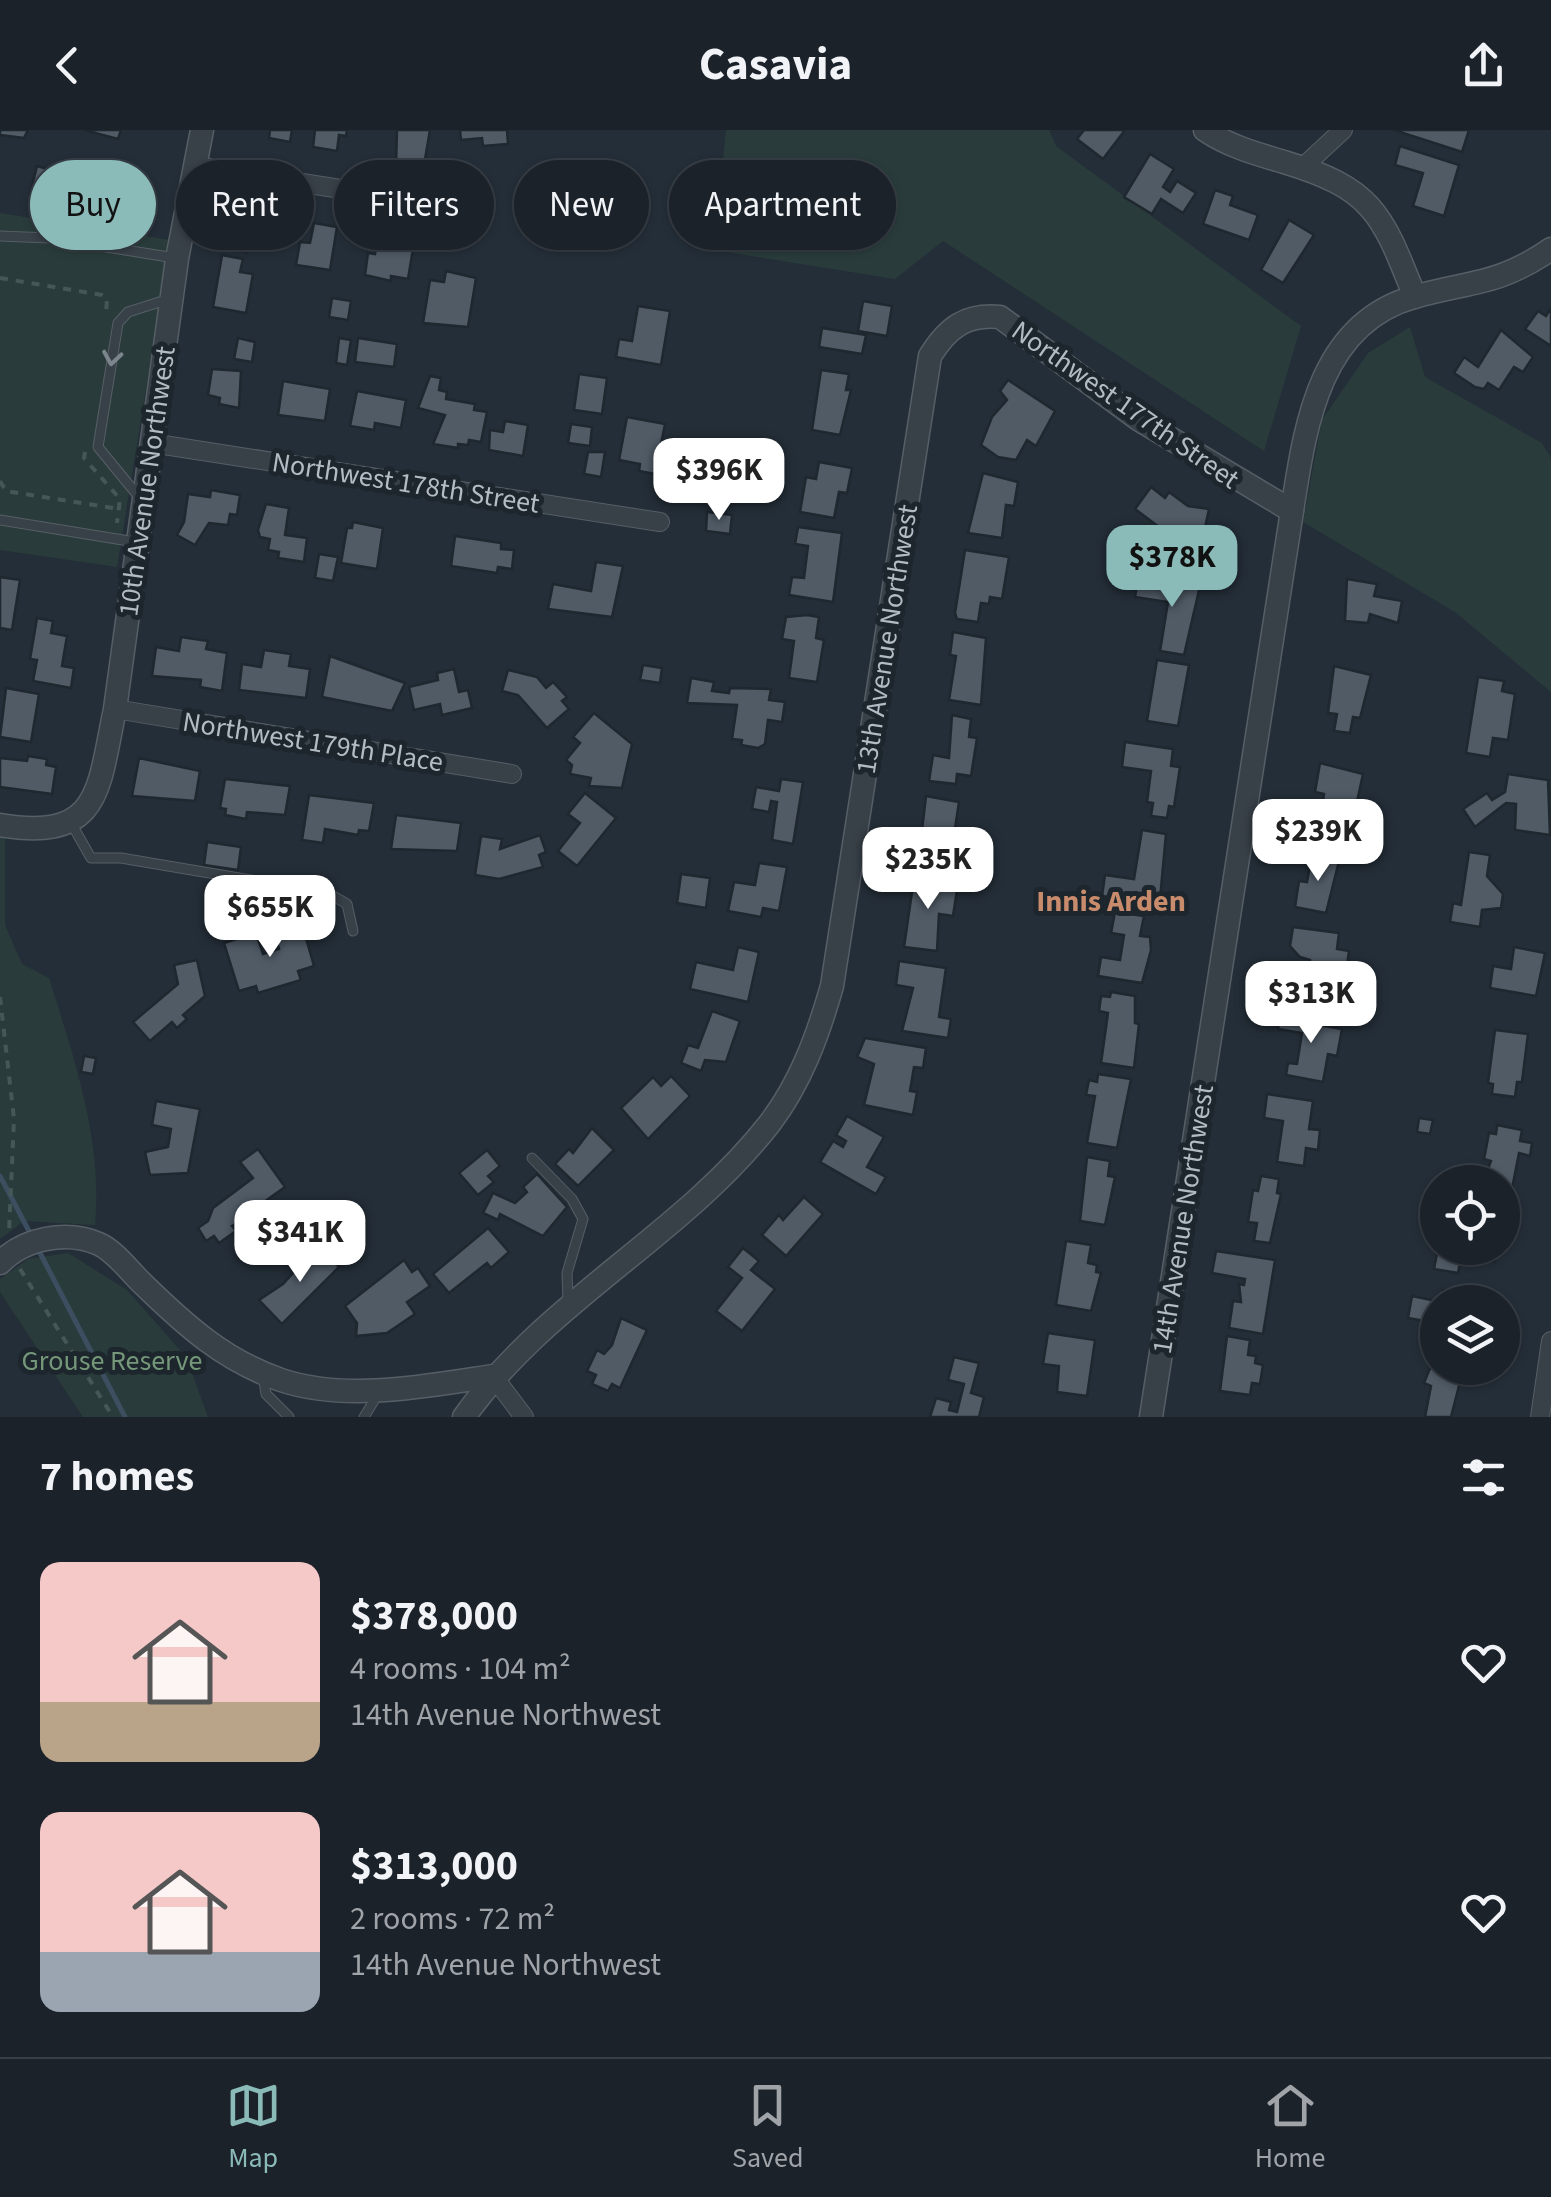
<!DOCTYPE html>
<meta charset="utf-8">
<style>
body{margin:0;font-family:"Source Sans 3",sans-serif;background:#242a32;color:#f1f3f6;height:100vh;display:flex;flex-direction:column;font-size:38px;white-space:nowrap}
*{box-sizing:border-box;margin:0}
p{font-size:32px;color:#a0a4a8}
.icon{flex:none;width:55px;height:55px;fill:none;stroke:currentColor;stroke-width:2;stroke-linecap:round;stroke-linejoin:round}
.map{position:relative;height:1287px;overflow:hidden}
.details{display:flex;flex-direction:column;background:#1b222a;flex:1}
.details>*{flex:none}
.banner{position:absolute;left:30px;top:30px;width:1000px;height:90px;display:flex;gap:20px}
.buttons{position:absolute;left:1420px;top:1035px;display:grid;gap:20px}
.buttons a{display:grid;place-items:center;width:100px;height:100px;border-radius:50%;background:#1b222a;box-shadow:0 2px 8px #0004,0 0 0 2px #393f47;font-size:50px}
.price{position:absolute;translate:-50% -85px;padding:0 22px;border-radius:20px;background:#fff;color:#222;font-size:32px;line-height:65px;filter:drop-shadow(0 2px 5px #0008)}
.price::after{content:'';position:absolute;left:50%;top:60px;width:30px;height:22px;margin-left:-15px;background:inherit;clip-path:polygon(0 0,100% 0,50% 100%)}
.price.active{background:#8bbbb9;color:#111}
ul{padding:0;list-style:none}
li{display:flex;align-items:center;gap:30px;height:250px;padding:0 40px}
li span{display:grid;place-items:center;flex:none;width:280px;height:200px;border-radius:20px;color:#555}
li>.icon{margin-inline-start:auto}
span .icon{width:120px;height:120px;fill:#fffc;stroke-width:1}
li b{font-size:42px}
h2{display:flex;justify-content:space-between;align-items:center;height:120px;padding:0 40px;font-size:42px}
.pill{padding:0 35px;border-radius:45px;background:#1b222a;box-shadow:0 2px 8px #0004,0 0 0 2px #393f47;font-size:35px;line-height:90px}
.pill.active{background:#8bbbb9;color:#111}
header{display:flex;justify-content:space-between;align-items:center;height:130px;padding:0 40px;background:#1b222a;font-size:45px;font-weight:700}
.menu{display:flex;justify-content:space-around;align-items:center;height:140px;border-top:2px solid #393f47;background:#1b222a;font-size:28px;color:#a0a4a8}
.menu a{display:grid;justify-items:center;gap:5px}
.menu .active{color:#8bbbb9}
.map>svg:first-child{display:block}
.green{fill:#293c3b}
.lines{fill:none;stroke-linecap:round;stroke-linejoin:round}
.stream{stroke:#3c4e5f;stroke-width:5}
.building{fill:#505b66;stroke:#1f272f;stroke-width:2.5}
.service-casing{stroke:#565e66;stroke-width:11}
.minor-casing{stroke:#565e66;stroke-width:20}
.tertiary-casing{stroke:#565e66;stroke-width:25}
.path{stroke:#465758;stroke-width:4;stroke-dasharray:8 8;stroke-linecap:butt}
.service{stroke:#384048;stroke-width:9}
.minor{stroke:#384048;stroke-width:18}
.tertiary{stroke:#384048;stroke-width:22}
.oneway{stroke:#7c848c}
.labels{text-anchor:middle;stroke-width:10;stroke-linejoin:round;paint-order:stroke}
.street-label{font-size:28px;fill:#b3bbc4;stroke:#1d252d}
.park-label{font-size:28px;fill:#749879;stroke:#1d252d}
.neighbourhood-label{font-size:30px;font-weight:bold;fill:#c88b6b;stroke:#1d252d}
</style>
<header><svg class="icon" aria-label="back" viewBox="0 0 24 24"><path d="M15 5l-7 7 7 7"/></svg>Casavia<svg class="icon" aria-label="share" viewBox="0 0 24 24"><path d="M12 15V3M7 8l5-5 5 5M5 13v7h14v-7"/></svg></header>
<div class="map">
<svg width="1551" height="1287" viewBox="0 0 1551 1287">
<rect width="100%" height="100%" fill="#242e38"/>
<!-- green -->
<g class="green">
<path d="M726,0H1049L1056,16L1301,196L1264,321L943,111L895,149L714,120Z"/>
<path d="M0,83L170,110L117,437L0,420Z"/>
<path d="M1410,197L1425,247L1542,313L1551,328V562L1455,482L1303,392L1322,290L1368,223Z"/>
<path d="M0,706L5,707V795L22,834L49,848C74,928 103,1011 95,1095L24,1091L0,1109Z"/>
<path d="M68,1123L127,1160L186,1227L208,1287H83L0,1162V1149L28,1129Z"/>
</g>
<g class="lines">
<!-- stream -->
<g class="stream">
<path d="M0,1046L31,1105"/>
<path d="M38,1119L125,1287"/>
</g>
</g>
<!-- building -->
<g class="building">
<path d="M0,0H28L24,8L0,5Z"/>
<path d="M84,0H121L118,9Z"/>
<path d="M270,0H292L290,12L269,8Z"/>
<path d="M315,0H347L346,6L339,5L337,21L313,17Z"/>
<path d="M397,0H430L422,47L406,44L407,38L396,35Z"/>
<path d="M460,0H507L508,14L483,16L482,8L461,10Z"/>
<path d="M1084,0H1125L1103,29L1077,9Z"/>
<path d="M1394,0H1469L1462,22Z"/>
<path d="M1400,16L1459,35L1444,86L1413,76L1423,43L1395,35Z"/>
<path d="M1150,24L1174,39L1163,57L1170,62L1177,51L1196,63L1183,83L1161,69L1152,84L1124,67Z"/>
<path d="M92,30L122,34L114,88L74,81L76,64L92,67Z"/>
<path d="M37,36L51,40L49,49L55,50L52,62L45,60L43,67L30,64Z"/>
<path d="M550,48L572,51L570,60L585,63L578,106L545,101L547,93L539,91Z"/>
<path d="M1215,60L1233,66L1230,75L1258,85L1249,110L1203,94Z"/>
<path d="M50,72L72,76L70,88L48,83Z"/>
<path d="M233,74L263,79L258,108L250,107L247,123L222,115Z"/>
<path d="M1289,90L1314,105L1283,153L1261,140Z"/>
<path d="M314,93L337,97L330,140L296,135L300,112L310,113Z"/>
<path d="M378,107L413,119L408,149L391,146V151L365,145L368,123L375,124Z"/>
<path d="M222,125L243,129L240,142L253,144L246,183L213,177Z"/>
<path d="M446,141L476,148L468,197L423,193L430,150L444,152Z"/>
<path d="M332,168L351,171L348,190L329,187Z"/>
<path d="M863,171L892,176L887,206L858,201Z"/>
<path d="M638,176L670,181L661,235L616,227L619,209L632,211Z"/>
<path d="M1551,178V216L1525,199L1538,181L1546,186Z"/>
<path d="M822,198L866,205L862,224L819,217Z"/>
<path d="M1501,200L1533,227L1523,242L1514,237L1499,260L1488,253L1484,259L1475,257L1454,243L1464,227L1478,237Z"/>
<path d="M238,208L255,212L252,232L234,229Z"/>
<path d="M339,208L351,210L347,235L336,233Z"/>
<path d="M358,208L397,214L394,237L355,232Z"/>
<path d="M212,239L241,241L239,278L219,274L220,268L208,265Z"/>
<path d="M821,240L849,244L846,260H851L840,305L812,300Z"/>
<path d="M579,244L607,248L602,284L574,280Z"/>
<path d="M430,246L441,248L439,260L447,262L446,269L475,274L474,280L487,282L481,312L469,310L468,315L458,314V318L433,314L445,285L418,278Z"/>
<path d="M1008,250L1055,281L1036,316L1027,310L1016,330L998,327L981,315L992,287L1007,270L1000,261Z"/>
<path d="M283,251L330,259L325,291L278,285Z"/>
<path d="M357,261L406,270L401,298L375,293L374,300L350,296Z"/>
<path d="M627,287L665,294L655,344L639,341L640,334L619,330Z"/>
<path d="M505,291L528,295L523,326L489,320L490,300L503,302Z"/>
<path d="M571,294L592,297L590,316L568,313Z"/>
<path d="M588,322H605L601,347L584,344Z"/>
<path d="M819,332L852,338L847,363L839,362L834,388L800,382L806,347L816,349Z"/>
<path d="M983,343L1018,352L1014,376L1006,375L1002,408L968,403Z"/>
<path d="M1151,357L1165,368L1169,362L1188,376L1209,379L1197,435L1183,433L1182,441L1166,438L1169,407L1177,408L1178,402L1172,397L1167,403L1135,379Z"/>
<path d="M211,360L240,365L237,385L230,384L228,395L209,393L195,415L177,405L184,392L188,364L210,367Z"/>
<path d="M266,374L289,378L285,405L307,408L304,432L278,428L279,422L268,420L270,409L260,407L258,400Z"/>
<path d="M707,382L732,385L730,404L706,401Z"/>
<path d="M353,392L383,398L377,439L341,433L347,398H352Z"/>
<path d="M798,397L842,403L833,472L789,465L792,447L804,448L808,416L795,414Z"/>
<path d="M455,406L501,413V419L514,420L512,439L498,437L497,443L451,436Z"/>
<path d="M965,420L1009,427L1002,469L990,467L989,474L981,473L978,492L957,489L955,483Z"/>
<path d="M319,424L338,427L333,451L315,448Z"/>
<path d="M596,432L623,436L612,487L548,479L553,454L591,461Z"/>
<path d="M0,447L20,450L12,500L0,498Z"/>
<path d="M1138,447L1200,456L1184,525L1160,521L1168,472L1135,467Z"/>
<path d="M1347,449L1377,454L1374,466L1402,471L1398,493L1370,484L1368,493L1345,491Z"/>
<path d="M807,485L819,487L816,508L824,510L817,552L789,548L794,511L782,509L786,487Z"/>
<path d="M37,488L53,491L51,503L67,506L62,536L74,538L71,558L33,551L37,530L30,529Z"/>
<path d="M953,502L986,508L981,575L949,570L956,526L950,525Z"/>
<path d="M181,507L208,511L206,519L227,523L222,561L200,557L201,550L152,546L156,517L179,521Z"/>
<path d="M264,520L291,524L289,536L310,539L306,568L239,560L242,534L261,537Z"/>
<path d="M330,526L405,553L392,581L322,567Z"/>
<path d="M1157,530L1189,535L1178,596L1147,591Z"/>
<path d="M643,535L662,538L660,553L640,550Z"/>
<path d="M1334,536L1371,545L1360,588L1353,587L1350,603L1334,601L1337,584L1328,583Z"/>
<path d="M454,539L459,562L468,560L472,578L442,585L440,574L414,580L409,557L438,550L437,543Z"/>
<path d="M508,540L537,547L546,558L553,552L567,567L562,571L569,579L547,598L518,565L502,561Z"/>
<path d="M1478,547L1504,551L1502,561L1515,564L1508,610L1493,608L1490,627L1466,623Z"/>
<path d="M691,548L714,552L712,561L729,563L730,558L771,559L769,570L785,572L782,592L768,590L765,614L758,618L741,615L742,610L732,609L737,575L687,573Z"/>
<path d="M6,558L39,564L31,612L0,607Z"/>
<path d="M594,583L632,614L622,658L589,656L591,648L570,644L572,635L566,630L580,613L573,607Z"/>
<path d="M952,585L971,589L969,607L977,608L971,646L957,644L956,654L929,651L933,625L949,628Z"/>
<path d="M1125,612L1173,619L1171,636L1180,637L1174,677L1169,676L1167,688L1151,686L1153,673L1147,672L1151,641L1122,637Z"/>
<path d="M28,626L47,629L46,635L56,637L52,664L0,657V628L27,631Z"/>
<path d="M139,628L200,641L195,671L132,666Z"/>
<path d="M1320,633L1363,644L1349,709L1318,704L1324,664L1315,662Z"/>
<path d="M1508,644L1548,650L1550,705L1515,700L1516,674L1506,673L1475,697L1463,679L1487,663L1492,670L1505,662Z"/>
<path d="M225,649L290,656L285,685L247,682L246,689L225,685L226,679L220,678Z"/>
<path d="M781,649L803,652L793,714L772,710L777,672L771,671L769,682L752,679L756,657L779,661Z"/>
<path d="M585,663L616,688L577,736L558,721L580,693L568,684Z"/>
<path d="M309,665L374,673L369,701L359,700L358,705L325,699L323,713L302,710Z"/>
<path d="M926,666L959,672L949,738L918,734Z"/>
<path d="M396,685L461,693L457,721L391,719Z"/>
<path d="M1142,700L1166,704L1160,769L1137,765L1136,771L1102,766L1105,745L1134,749Z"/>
<path d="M540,705L546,722L539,725L543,737L499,749L475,745L481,706L502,709L500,719Z"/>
<path d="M207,712L241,717L238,740L204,735Z"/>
<path d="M1469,722L1490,725L1487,746L1503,764L1501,778L1482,780L1480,797L1450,792L1453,773L1461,775Z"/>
<path d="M1312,723L1340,727L1326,783L1295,777L1299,751L1307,752Z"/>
<path d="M759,733L787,737L779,781L763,778L761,787L728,781L734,752L755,755Z"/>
<path d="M681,744L710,748L706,778L677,773Z"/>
<path d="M914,748L958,754L953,786L939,784L937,821L904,817Z"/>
<path d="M1115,782L1144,786L1140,806L1150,807L1151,820L1142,853L1098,846L1101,827L1120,830L1124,805L1111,803Z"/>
<path d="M302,794L314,836L298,841L301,850L258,863L256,856L239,861L224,813L256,803L263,824L279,819L274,802Z"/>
<path d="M1293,797L1339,803L1337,819L1349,821L1342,873L1308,868L1309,845L1301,844L1302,833L1310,834V830L1300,827L1290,816Z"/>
<path d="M738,817L759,822L748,872L690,859L696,832L733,840Z"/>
<path d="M1514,817L1545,823L1536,866L1490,858L1493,836L1511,839Z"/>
<path d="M197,830L205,866L183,885L187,889L177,898L172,892L150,911L133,892L178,854L174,835Z"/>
<path d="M899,831L946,838L939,887L951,889L948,908L902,901L913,858L896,855Z"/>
<path d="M1111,862L1135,866V893L1139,894L1134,938L1101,933L1108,883L1099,881L1101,866L1110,867Z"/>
<path d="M1281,880L1302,884L1301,892L1342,899L1337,926L1328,924L1323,952L1286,945L1288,933L1297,934L1302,903L1278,899Z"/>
<path d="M712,881L740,891L726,932L705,930L701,941L681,933L688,915L698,918Z"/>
<path d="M1495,900L1528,904L1522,952H1517L1515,967L1492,964L1493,954L1488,953Z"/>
<path d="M865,908L926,918L923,938L914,937L910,961L917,962L913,985L864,975L874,934L857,927Z"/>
<path d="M84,926L96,928L93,944L81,942Z"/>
<path d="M1098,944L1131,949L1117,1018L1087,1013L1095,966L1086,965L1089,950L1097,952Z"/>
<path d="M671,946L690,966L648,1009L621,978L653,947L661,956Z"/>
<path d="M1267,964L1313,971L1309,999L1320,1000L1318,1020L1306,1018L1304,1036L1277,1032L1283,991L1264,988Z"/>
<path d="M156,971L200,979L188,1043L150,1045L145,1022L168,1017L171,999L152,995Z"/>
<path d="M847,986L884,1007L867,1037L886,1047L876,1064L820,1032L833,1011L843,1017L846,1011L836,1005Z"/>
<path d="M1419,988L1433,990L1430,1004L1417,1002Z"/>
<path d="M1497,995L1522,1000L1520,1011L1532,1013L1530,1026L1519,1023L1511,1064L1502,1062V1052L1483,1051L1491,1031L1484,1029L1489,1003L1496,1004Z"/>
<path d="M592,998L614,1020L578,1056L555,1034L569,1019L573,1023Z"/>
<path d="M258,1019L285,1057L257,1077L260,1081L232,1096L236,1101L219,1113L214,1106L206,1111L198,1098L208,1091L213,1078L253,1048L240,1032Z"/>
<path d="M487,1020L500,1036L488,1046L494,1052L478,1065L459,1043Z"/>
<path d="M1087,1027L1110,1031L1108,1046L1115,1047L1105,1095L1080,1091Z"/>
<path d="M537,1044L567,1077L543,1106L500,1084L498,1090L483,1083L493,1063L515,1073L527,1062L523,1057Z"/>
<path d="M1261,1046L1279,1049L1277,1063L1281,1064L1270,1113L1254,1111L1257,1093L1248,1092L1253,1060L1258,1061Z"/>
<path d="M804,1067L823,1084L786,1126L762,1105L779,1085L783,1090Z"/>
<path d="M488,1098L509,1122L491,1138L487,1133L449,1163L433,1144Z"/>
<path d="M1066,1111L1091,1115L1088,1133L1097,1135L1096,1142L1101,1143L1091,1181L1056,1175Z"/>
<path d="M318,1115L339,1137L282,1194L259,1170L283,1154Z"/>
<path d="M743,1118L759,1131L751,1140L775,1159L742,1201L716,1181L742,1148L728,1137Z"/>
<path d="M1438,1118L1462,1123L1458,1143L1434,1139Z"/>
<path d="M1467,1118H1497L1495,1132L1466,1128Z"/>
<path d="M1216,1121L1275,1130L1263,1204L1229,1198L1233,1171L1241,1172L1239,1154L1244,1155L1245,1149L1212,1143Z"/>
<path d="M404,1130L412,1142L418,1138L430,1156L407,1172L415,1184L387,1203L356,1206L357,1193L345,1176Z"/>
<path d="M1443,1160L1476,1166L1475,1172H1438V1213L1433,1212L1435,1202L1424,1200L1425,1191L1408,1188L1412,1166L1441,1172Z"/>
<path d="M621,1188L647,1200L620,1258L612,1254L608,1261L592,1254L596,1245L587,1241L597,1220L604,1224L612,1215Z"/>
<path d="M1048,1203L1095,1210L1087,1266L1057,1262L1059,1236L1043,1234Z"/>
<path d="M1227,1206L1250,1210L1248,1225L1256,1226L1255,1233L1263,1235L1260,1254L1252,1253L1250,1265L1220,1261Z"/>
<path d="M954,1227L979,1233L971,1263L984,1267L979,1287H930L936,1268L951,1272L949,1280L957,1282L964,1254L948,1250Z"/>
<path d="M1430,1238L1461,1248L1451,1287H1425L1431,1256L1424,1253Z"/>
</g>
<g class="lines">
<defs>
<g id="service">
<path d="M0,106L50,108L175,128"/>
<path d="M139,367L98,317L118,193L128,182L169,169"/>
<path d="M0,390L135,412"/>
<path d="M71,693L91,728H121L328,763L347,774L353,801"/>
<path d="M532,1028L572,1069L583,1089L567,1143L568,1173"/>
<path d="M263,1245L266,1264L289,1287"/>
<path d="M364,1287L378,1264"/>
</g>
<g id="minor">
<path d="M195,36L468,79"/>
<path d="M1302,38L1343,0"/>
<path d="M151,313L660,392"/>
<path d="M115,579L512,644"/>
<path d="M493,1246L524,1287"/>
<path d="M1540,1287L1551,1211"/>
</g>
<g id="tertiary">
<path d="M1205,0C1228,16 1257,24 1284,32C1374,59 1382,84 1415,167"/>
<path d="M0,695C101,712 98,660 115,579L177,129L202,0"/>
<path d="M0,1133C24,1108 67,1100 99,1114C115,1121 131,1143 144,1155C186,1196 225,1231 281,1250C346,1272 427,1256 493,1246"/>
<path d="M464,1287C547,1170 682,1106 770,993C801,952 818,905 832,856L930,226C948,197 966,184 1000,187L1138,289L1292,381"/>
<path d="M1151,1287L1292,381C1305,298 1318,194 1414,167C1471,151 1499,155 1551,119"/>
</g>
</defs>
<!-- service casing -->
<use href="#service" class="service-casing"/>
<!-- minor casing -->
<use href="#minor" class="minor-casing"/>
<!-- tertiary casing -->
<use href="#tertiary" class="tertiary-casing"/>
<!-- path -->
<g class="path">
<path d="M0,148L102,165L107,169L106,184"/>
<path d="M85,322L84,328L120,369L117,393"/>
<path d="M0,351L6,361L119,379"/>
<path d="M0,867L14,989L9,1102"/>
<path d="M20,1139L113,1287"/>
</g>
<!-- service -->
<use href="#service" class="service"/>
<!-- minor -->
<use href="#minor" class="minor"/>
<!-- tertiary -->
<use href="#tertiary" class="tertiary"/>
</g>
<!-- one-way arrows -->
<defs><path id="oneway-chevron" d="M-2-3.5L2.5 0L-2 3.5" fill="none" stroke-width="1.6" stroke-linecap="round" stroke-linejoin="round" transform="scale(2.5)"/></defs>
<use class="oneway" href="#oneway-chevron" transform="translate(112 228) rotate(99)"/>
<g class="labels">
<!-- street labels -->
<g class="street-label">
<text transform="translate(1126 274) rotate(35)" y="10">Northwest 177th Street</text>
<text transform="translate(146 351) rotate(-82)" y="10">10th Avenue Northwest</text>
<text transform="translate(406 352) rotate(9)" y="10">Northwest 178th Street</text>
<text transform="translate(886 509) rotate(-81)" y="10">13th Avenue Northwest</text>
<text transform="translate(313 611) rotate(9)" y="10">Northwest 179th Place</text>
<text transform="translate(1182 1089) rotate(-81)" y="10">14th Avenue Northwest</text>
</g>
<!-- park labels -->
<g class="park-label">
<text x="112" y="1240">Grouse Reserve</text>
</g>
<!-- neighbourhood labels -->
<g class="neighbourhood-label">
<text x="1111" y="781">Innis Arden</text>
</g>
</g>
</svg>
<div class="buttons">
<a><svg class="icon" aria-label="locate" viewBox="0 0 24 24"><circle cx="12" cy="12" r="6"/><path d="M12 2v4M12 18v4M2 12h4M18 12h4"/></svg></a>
<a><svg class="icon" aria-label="layers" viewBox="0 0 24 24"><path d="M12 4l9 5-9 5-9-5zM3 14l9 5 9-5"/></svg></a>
</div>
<b class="price" style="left:719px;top:393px">$396K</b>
<b class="price active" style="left:1172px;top:480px">$378K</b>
<b class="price" style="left:1318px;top:754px">$239K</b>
<b class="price" style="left:928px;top:782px">$235K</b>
<b class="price" style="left:270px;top:830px">$655K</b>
<b class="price" style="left:1311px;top:916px">$313K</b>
<b class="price" style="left:300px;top:1155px">$341K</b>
<div class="banner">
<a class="pill active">Buy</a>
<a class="pill">Rent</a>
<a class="pill">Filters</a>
<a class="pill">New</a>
<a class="pill">Apartment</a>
</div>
</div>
<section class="details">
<h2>7 homes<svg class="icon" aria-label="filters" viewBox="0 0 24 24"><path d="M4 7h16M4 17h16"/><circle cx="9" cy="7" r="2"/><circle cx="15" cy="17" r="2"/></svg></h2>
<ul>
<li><span style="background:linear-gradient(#f6c9c9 70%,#b9a48a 0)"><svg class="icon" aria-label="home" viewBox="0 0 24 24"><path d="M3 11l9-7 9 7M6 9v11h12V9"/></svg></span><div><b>$378,000</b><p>4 rooms · 104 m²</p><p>14th Avenue Northwest</p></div><svg class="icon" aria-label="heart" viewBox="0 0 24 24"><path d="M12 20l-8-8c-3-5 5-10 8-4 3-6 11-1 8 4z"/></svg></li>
<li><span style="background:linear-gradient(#f6c9c9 70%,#9aa5b1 0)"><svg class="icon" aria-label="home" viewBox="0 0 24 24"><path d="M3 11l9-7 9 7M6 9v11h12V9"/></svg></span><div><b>$313,000</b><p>2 rooms · 72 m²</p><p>14th Avenue Northwest</p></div><svg class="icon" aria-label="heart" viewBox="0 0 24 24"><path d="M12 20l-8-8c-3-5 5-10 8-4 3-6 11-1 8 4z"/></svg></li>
</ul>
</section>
<nav class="menu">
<a class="active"><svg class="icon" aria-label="map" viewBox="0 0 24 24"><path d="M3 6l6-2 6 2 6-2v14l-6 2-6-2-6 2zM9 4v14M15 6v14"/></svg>Map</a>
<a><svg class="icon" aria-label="saved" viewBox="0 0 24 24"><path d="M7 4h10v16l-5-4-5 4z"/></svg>Saved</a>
<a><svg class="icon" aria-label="home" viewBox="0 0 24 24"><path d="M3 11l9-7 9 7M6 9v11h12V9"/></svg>Home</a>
</nav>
